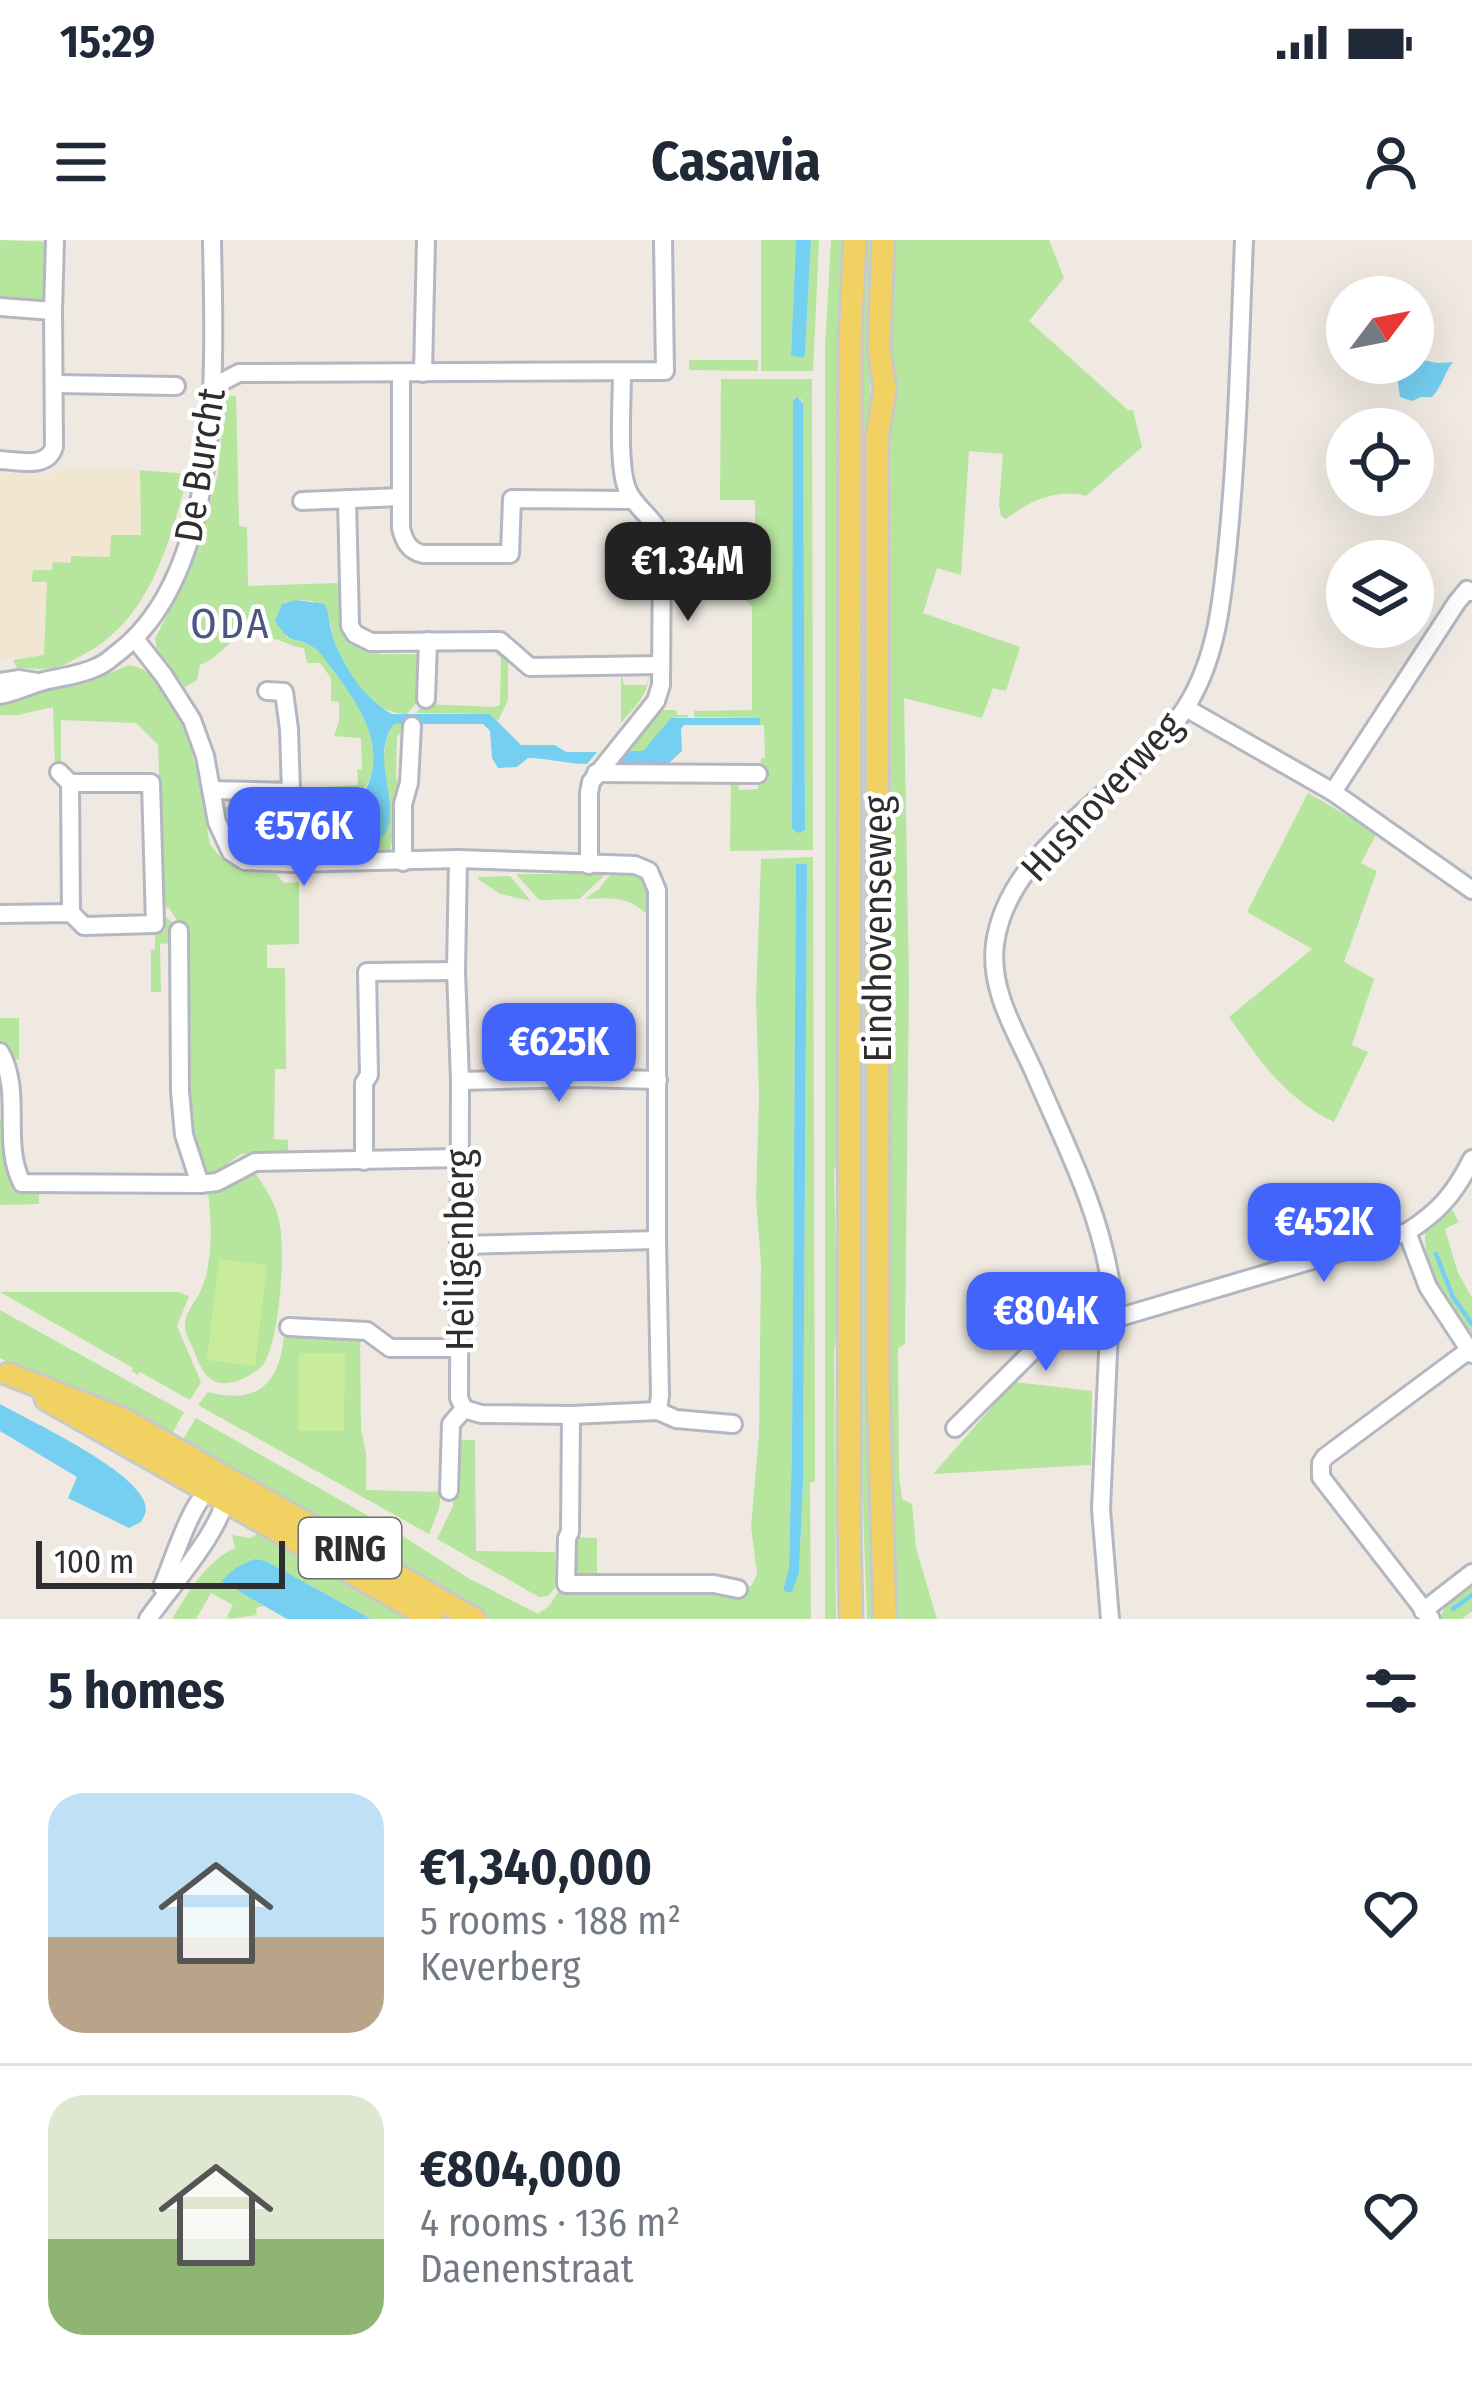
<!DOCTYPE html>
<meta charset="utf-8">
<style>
body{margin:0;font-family:"Fira Sans Condensed",sans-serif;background:#f2f2f3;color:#1f2937;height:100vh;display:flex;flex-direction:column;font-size:45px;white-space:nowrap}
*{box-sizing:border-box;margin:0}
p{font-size:39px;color:#747a83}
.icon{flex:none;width:66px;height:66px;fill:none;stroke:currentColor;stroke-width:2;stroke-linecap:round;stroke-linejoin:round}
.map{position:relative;height:1379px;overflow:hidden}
.side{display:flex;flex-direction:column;background:#fff;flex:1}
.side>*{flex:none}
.needle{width:78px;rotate:58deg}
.tools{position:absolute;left:1326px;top:36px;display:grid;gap:24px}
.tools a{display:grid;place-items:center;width:108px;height:108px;border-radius:50%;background:#fff;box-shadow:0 12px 48px #0002;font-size:60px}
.scale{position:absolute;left:36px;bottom:30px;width:249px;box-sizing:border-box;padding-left:12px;border:6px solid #2e2e2e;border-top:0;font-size:33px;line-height:42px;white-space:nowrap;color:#2e2e2e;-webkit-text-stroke:9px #fff;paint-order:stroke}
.price{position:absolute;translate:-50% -102px;padding:0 27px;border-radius:24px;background:#4264fb;color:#fff;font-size:39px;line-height:78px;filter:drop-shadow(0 3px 6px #0008)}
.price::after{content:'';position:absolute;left:50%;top:72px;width:36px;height:27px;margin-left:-18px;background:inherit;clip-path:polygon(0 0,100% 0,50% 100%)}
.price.active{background:#222;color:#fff}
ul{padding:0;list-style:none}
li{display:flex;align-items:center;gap:36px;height:300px;padding:0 48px}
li+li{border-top:3px solid #e0e1e3}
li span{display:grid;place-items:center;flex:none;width:336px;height:240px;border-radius:36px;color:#555}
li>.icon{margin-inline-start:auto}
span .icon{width:144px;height:144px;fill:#fffc;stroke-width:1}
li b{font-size:51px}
h2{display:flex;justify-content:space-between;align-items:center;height:144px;padding:0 48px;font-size:51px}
.status{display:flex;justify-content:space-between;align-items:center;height:84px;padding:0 60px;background:#fff;direction:ltr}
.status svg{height:33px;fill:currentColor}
header{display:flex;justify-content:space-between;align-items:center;height:156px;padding:0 48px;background:#fff;font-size:54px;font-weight:700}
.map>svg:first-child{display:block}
.education{fill:#f0e6d1}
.green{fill:#b6e59e;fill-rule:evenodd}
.pitch{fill:#c9ec9a}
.water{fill:#75cff0}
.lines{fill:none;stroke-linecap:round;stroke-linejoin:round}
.stream{stroke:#75cff0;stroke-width:4.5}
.minor-casing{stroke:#b4b7c1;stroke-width:22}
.major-casing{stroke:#c9c9c9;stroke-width:27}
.minor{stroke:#fff;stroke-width:16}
.major{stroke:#f2d163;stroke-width:21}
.labels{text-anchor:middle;stroke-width:9;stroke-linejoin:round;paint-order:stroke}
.shield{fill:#fff;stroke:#6d6d6d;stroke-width:3}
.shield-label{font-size:36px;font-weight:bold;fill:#2e2e2e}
.street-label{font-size:39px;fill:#2e2e2e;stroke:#fff}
.neighbourhood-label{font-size:42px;letter-spacing:3px;fill:#4d5680;stroke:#fff}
</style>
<div class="status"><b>15:29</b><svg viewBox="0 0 49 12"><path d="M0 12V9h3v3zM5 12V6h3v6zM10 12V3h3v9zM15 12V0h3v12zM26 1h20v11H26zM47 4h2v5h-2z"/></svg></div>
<header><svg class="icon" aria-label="menu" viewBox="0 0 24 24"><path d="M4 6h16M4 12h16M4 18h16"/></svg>Casavia<svg class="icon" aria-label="person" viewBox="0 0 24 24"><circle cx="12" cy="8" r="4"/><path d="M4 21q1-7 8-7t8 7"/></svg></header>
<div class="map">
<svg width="1472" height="1379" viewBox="0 0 1472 1379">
<rect width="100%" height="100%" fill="#efe9e1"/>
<!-- education -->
<path class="education" d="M57,230H140L141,295H111V318L72,316L71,323H54L47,341L44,415L0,420V234L57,233Z"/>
<!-- green -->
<g class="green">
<path d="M0,0L50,2L48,64H0Z"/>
<path d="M761,0H796L791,115H805L811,0H819L813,131H761Z"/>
<path d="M831,0H846L842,909L834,931L836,1014L842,1054L834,1112L836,1379H825V108Z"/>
<path d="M862,0H877L871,97L869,260L879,1379H867L861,1218L857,203Z"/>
<path d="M886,0H1049L1064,38L1029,81L1128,170H1133L1142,207L1086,256C1057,248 1029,261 1006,279L1001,276L999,265L1003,214L969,211L961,335L937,328L923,373L1020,407L1006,451L993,448L982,478L904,458L909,743L905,1104L898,1108L899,1235L902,1259L912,1264L916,1308L937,1379H891Z"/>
<path d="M689,120H758V131L689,130Z"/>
<path d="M721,139H812L813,610L730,611L731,538L738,537L739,550L758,549L761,519L765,517L764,485H760L759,478L694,477V471L752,470V367L745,359L755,358V260H720ZM794,158L801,159L803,163L805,590L792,589Z"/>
<path d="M225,156H236L239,286L247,287L248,346L337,343L343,348L352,400L379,414H420L421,458L407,474C370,474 347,434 334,402C331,393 332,382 327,374C323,369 317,365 313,361L297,360L282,364L286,397C294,400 306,402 314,407C323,413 330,428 338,437C366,471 398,535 346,563L390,578C387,549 376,509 394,484H407L406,490L397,496L396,539L401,545L396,603H391V616L254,614L234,598L225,567H241C241,574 240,581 241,587C249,620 299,609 323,608L322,547L358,545L357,530L362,529L361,498L334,496L339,482V462L331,461V438L320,423H307L304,408C290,407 281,398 267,398V394C225,391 231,412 200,425L197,440L185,447L158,415L155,399L186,337L208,271L218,234Z"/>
<path d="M140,230L188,234C170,303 149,382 81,416C73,420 64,426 55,428C44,430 29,428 17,428L13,420L44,415L47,342H32L33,330H52L53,322L71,323V316L110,317L111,295H141Z"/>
<path d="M490,408L499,409L508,419V460L498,481L490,474L416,473L424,464L495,467L500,465L501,418Z"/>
<path d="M129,425C189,434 201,556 210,604C228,630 246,633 276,634L284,643L299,642V704L267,705V728H285L286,829H275L274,899L288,900V913L241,914L213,934L203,929L190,895L186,863L181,691L178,682L169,668L164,667L158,505L136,483L61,480V527H55L53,467L18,475H0V460L89,442Z"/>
<path d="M621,433L624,445H647L649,433C649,455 635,466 621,483Z"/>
<path d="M658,470H676L677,475H688V477L671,478L643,512L625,511Z"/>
<path d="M1308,553L1377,593L1361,623L1377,631L1344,722L1374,739L1352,805L1368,812L1334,882C1286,859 1259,820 1229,777L1312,709L1247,672Z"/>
<path d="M813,617L815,1241L810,1243L811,1379H489L180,1204L196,1178L393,1290L470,1339L538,1374L549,1366L560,1349H715L725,1358H741L742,1350L752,1345L757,1334L751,1286L759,1196L761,1023L756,959L759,856L756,760L761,619ZM796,625H807L803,1242L799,1333L783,1349L789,1327L792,1204Z"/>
<path d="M516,634H606L579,659L539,660Z"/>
<path d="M635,634C652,639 648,656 649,671L644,672C628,656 606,658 585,659L599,649L610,635Z"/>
<path d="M510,636L531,661L500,654L478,639V637Z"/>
<path d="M165,677L173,683L174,703L160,704L161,752H151V710L155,709V691H165Z"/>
<path d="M0,778H19V819L12,820L0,802Z"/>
<path d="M0,879L4,886C4,919 0,952 39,952V964L0,965Z"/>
<path d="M254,932C265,947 275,962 279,980C286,1010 280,1101 263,1125C257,1131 248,1137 240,1140C212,1150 203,1135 194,1111C191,1103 185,1094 185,1085C185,1072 195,1063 200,1052C213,1027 212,981 208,953C225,952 238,939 254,932Z"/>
<path d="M1451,968L1459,982L1445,989L1458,1033L1472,1058V1099C1450,1066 1424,1035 1425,993Z"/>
<path d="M0,1052H178L189,1056L177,1086L201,1142L190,1160L140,1132L138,1135L132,1131L133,1128Z"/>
<path d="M0,1070L184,1172L170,1197L0,1118Z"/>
<path d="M360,1093L361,1189L366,1213V1250L441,1252L439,1269L429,1294L198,1165L208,1152C257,1165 280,1144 284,1095Z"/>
<path d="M1014,1142L1092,1151L1091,1225L933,1234Z"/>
<path d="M457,1200H475L476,1311L555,1312V1348L548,1356L539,1357L437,1299L453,1266V1251L457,1250Z"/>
<path d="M265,1289L420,1379H371L266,1321L255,1319L222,1341L264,1366L256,1368L257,1375L229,1379L227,1377L233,1365L211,1353L196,1379H172C187,1354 207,1320 235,1308L232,1295L251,1298Z"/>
<path d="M571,1297L597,1298V1341L577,1340L571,1335Z"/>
<path d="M1472,1342V1371L1462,1379H1440L1447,1361Z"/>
</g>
<!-- pitch -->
<g class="pitch">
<path d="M219,1019L267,1025L255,1126L207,1120Z"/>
<path d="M299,1113H345L344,1191H298Z"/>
</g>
<!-- water -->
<g class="water">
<path d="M796,0H811L805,115L802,118L791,115Z"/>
<path d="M1413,118L1437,123L1453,122C1444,133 1442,147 1432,157H1421L1412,161L1400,157L1398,143L1402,123H1413Z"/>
<path d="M797,157L803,163L805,590L798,593L792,589L793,160Z"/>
<path d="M296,360L325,364C330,377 330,391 335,403C347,432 365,459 392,474H490L521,505H555L566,512H597L587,524C566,524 549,518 528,518L517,527L498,528L492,518L490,491L483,484H394C373,512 392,546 390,578C387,609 360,606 341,592L337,575C346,563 364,557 369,542C385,501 355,459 332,429C326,422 321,411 313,407C292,394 293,408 275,381L282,364Z"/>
<path d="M671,478H760V485H684L681,489L682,511L669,523L615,524L625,511H643Z"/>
<path d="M796,624H807L803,1242L799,1333L792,1352H787L783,1350L789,1327L792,1204Z"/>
<path d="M0,1164C32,1182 136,1230 145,1264C147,1272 145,1275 141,1282L129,1288L68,1258L77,1237L0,1191Z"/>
<path d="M255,1319L266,1321L371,1379H287L221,1341L237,1327Z"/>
</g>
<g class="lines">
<!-- stream -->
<g class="stream">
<path d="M1436,1014L1453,1057L1472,1084"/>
<path d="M1453,1369L1472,1355"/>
</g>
<defs>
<g id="minor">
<path d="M0,67L53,71L55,0"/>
<path d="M401,133V288C404,301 409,311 423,314H510L512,259L633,260"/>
<path d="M423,133L426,0"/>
<path d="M55,144L176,146"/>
<path d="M214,146L239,133L665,131L663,0"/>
<path d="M0,220C20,221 47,229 54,207L53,71"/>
<path d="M347,259L350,386L355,394L371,402L500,401L530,427L661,425"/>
<path d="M302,261L401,257"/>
<path d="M135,399L164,436L192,480L205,516L217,582L231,612L245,621L292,623L458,619L635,625L649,631L657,650V1000L660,1155L658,1171"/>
<path d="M0,442L19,439L37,442"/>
<path d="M0,455C16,452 29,445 44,441C61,437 81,435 97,427C106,424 113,416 120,411C225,328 214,121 212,0"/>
<path d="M426,459L428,401"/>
<path d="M1186,468L1333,552L1472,650"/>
<path d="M59,532L70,543L71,673"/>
<path d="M596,533L758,534"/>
<path d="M211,550L291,552L289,489L284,452L267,451"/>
<path d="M1333,552L1457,362L1467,350L1472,352"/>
<path d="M458,619L456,731L460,841L459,1158L464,1169"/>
<path d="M403,622V564L409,543L412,486"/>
<path d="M589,625V553L591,542L656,461L661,445L662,298C655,278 636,269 628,251C617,228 622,161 622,133"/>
<path d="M0,674L71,673L84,686L155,684L151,543H70"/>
<path d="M179,691L180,851L184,895L200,944"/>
<path d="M0,812C23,852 1,902 22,943L200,944L217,942L255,922L459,918"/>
<path d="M460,841L578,838L658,840"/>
<path d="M364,921V843L369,835L367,732L456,731"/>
<path d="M1407,992L1428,1047L1472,1114"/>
<path d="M459,1005L657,1000"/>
<path d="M1110,1080L1407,992C1439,972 1455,953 1472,919"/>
<path d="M289,1087L367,1091L390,1108H459"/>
<path d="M464,1169L481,1174L571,1175L658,1171L676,1179L733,1184"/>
<path d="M571,1175L570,1292L567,1298L566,1344H714L738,1349"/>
<path d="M955,1188L1084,1060L1111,1046"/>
<path d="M449,1251L451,1184L464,1169"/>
<path d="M162,1347C174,1320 191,1259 215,1244"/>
<path d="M1423,1371L1472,1333"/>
<path d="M148,1379C170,1347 226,1286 227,1249"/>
<path d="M1110,1379L1101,1269L1111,1046C1100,970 1064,902 1034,832C1016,792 989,750 995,704C1008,603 1136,547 1186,467C1219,415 1223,351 1229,291C1238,194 1240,97 1244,0"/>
<path d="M1431,1379L1321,1237V1223L1325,1217L1469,1110"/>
</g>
<g id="major">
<path d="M883,0L879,109L885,149L877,198L878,1142L885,1379"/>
<path d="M8,1134L123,1179L474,1379"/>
<path d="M46,1159L433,1379"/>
<path d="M851,1379L849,1281L850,100L855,0"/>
</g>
</defs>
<!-- minor casing -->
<use href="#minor" class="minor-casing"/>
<!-- major casing -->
<use href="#major" class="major-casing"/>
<!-- minor -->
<use href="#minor" class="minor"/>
<!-- major -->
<use href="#major" class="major"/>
</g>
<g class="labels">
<!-- shield labels -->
<rect class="shield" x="299" y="1278" width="102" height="60" rx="9"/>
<g class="shield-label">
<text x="350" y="1321">RING</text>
</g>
<!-- street labels -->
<g class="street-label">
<text transform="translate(199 225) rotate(-81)" y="14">De Burcht</text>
<text transform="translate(1101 556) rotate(-47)" y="14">Hushoverweg</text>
<text transform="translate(877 689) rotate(-90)" y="14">Eindhovenseweg</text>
<text transform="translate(459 1010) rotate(-90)" y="14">Heiligenberg</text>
</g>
<!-- neighbourhood labels -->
<g class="neighbourhood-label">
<text x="231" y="398">ODA</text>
</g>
</g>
</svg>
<div class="tools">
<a><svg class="needle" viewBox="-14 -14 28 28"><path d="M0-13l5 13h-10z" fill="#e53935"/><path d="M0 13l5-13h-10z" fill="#747a83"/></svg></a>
<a><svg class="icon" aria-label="locate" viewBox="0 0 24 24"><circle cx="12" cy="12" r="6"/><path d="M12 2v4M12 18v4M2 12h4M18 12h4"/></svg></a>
<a><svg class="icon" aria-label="layers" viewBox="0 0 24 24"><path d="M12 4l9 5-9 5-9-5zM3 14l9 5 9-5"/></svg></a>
</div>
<div class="scale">100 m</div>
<b class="price active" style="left:688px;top:384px">€1.34M</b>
<b class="price" style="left:304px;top:649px">€576K</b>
<b class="price" style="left:559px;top:865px">€625K</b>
<b class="price" style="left:1324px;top:1045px">€452K</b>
<b class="price" style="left:1046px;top:1134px">€804K</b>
</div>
<section class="side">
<h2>5 homes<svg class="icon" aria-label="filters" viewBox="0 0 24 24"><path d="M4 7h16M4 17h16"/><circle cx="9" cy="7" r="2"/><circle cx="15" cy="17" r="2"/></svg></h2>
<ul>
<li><span style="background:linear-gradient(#bfe0f5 60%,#b9a48a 0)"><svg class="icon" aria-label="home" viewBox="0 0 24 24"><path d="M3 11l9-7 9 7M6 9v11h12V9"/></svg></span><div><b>€1,340,000</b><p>5 rooms · 188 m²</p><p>Keverberg</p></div><svg class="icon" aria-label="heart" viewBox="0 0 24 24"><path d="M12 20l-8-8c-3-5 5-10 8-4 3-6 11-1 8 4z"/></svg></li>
<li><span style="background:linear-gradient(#dfe7d0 60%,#8fb573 0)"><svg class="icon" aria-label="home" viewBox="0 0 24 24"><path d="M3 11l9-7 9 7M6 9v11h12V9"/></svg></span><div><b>€804,000</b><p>4 rooms · 136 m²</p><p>Daenenstraat</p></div><svg class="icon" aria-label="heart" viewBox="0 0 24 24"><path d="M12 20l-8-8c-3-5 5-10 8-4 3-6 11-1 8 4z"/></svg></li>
</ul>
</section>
